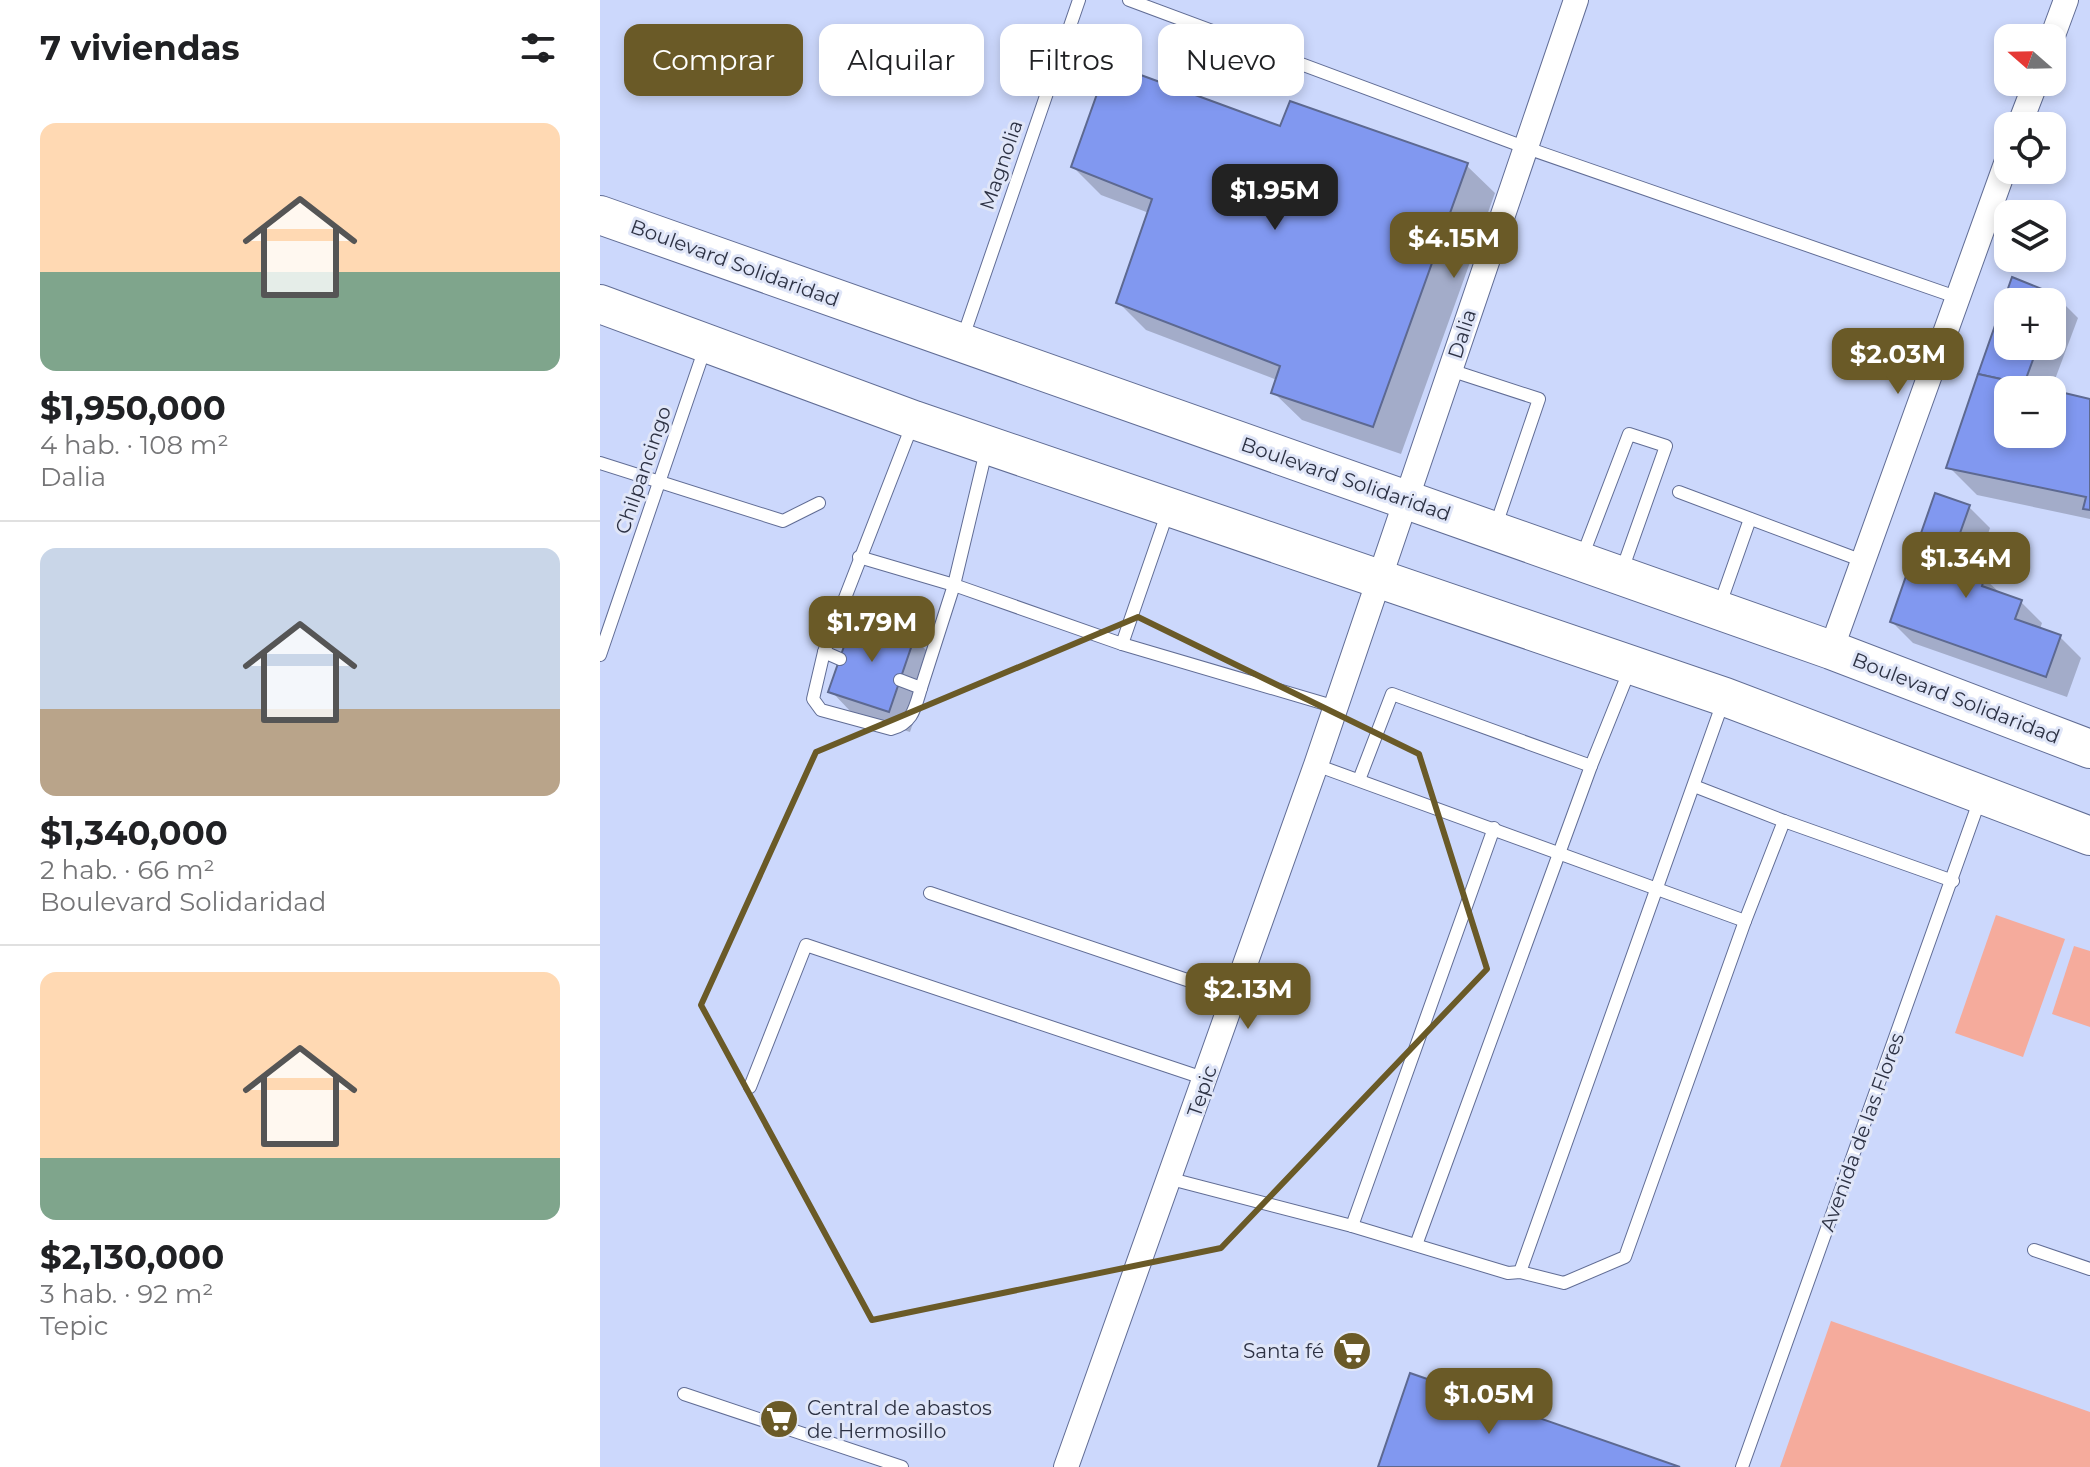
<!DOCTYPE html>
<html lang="es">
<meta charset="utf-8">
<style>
body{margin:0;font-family:Montserrat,sans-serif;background:#f6f6f6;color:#202124;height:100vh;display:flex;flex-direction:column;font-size:30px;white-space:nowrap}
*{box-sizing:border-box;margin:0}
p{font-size:26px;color:#757577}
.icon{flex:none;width:44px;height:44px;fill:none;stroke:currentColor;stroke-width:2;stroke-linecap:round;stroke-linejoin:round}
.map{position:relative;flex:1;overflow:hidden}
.details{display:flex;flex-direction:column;background:#fff;width:600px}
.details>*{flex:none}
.hud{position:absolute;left:24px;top:24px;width:760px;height:72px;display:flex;gap:16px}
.needle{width:52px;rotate:290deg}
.buttons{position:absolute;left:1394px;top:24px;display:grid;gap:16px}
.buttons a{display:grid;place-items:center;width:72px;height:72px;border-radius:16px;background:#fff;box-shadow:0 4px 12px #0003;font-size:40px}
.price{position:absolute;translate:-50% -68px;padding:0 18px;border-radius:16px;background:#6a5a27;color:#fff;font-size:26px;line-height:52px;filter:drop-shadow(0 2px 4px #0008)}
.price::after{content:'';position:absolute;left:50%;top:48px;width:24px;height:18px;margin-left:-12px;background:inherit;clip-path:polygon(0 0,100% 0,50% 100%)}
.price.selected{background:#222;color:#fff}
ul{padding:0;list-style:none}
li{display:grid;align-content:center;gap:16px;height:424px;padding:0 40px}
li+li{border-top:2px solid #e0e0e0}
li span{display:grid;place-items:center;height:248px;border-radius:16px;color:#555}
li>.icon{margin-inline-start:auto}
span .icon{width:144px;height:144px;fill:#fffc;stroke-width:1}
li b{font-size:34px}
h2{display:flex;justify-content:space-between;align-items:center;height:96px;padding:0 40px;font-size:34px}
.chip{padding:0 28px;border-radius:16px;background:#fff;box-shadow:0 4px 12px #0003;font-size:28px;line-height:72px}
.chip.selected{background:#6a5a27;color:#fff}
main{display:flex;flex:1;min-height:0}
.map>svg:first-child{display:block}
.green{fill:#f5ab9c}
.shadow{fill:#0003;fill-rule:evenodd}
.building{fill:#8198f0;stroke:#5d6991;stroke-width:2}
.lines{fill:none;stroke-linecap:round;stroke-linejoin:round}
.service-casing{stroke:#616d95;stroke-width:14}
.minor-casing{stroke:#616d95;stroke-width:26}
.primary-casing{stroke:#616d95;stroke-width:40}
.service{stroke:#fff;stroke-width:12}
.minor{stroke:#fff;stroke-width:24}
.primary{stroke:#fff;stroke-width:38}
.marked{fill:none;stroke:#6a5a27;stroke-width:6;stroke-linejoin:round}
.labels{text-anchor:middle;stroke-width:6;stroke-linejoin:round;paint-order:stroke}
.street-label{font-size:20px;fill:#2d3244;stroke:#e0e6f8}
.poi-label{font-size:20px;fill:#2d3244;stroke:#e0e6f8;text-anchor:end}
</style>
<main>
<section class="details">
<h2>7 viviendas<svg class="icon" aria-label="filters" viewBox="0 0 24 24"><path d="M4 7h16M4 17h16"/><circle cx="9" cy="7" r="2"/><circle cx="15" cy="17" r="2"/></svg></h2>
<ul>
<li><span style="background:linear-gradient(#ffd9b3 60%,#7fa58c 0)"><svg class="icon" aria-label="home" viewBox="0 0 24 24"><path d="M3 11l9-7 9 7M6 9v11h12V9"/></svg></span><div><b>$1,950,000</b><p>4 hab. · 108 m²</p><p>Dalia</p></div></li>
<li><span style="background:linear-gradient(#c9d6e8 65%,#b9a48a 0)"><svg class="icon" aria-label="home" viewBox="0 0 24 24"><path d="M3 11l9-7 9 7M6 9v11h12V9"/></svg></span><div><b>$1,340,000</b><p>2 hab. · 66 m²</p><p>Boulevard Solidaridad</p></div></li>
<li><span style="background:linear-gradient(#ffd9b3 75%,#7fa58c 0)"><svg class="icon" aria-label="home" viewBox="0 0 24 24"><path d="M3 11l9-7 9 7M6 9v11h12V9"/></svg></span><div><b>$2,130,000</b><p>3 hab. · 92 m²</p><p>Tepic</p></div></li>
</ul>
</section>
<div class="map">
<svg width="1490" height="1467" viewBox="0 0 1490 1467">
<rect width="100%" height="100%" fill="#ccd8fc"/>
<!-- green -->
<g class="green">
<path d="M1396,915L1465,939L1423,1057L1355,1033Z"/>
<path d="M1474,946L1490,951V1027L1452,1014Z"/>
<path d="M1231,1321L1490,1412V1467H1180Z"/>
</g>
<!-- shadow -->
<g class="shadow">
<path d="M681,129L866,165L895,193L801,454L702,420L673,392L677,380L546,330L518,302L549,213L501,195L473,167Z"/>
<path d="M1414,280L1456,296L1478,318L1451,390H1408V434H1452V392L1490,400V519L1377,495L1349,467ZM1408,302H1452V346H1408Z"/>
<path d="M1369,507L1390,528L1374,574L1384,578L1401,594L1421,602L1442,623L1440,629L1460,637L1481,658L1467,697L1313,643L1292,622Z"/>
<path d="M314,638L335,659L310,732L252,713L231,691Z"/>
</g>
<!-- building -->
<g class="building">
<path d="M508,63L680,126L690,101L868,163L773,427L671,393L680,366L516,303L552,199L471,167Z"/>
<path d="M1412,277L1457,295L1452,309V302H1408V346H1438L1424,384L1378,374Z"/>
<path d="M1378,374L1451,390H1408V434H1452V390L1490,399V510L1483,509L1486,497L1346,468Z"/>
<path d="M1335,493L1370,505L1349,564L1385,576L1382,586L1422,600L1415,619L1461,635L1446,677L1290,622Z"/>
<path d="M255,615L315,636L289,712L228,692Z"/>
<path d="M810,1373L1080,1467H778Z"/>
</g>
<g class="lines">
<defs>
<g id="service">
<path d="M529,0L924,147L1359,298"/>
<path d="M363,337L479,0"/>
<path d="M850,370L939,399L895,528"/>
<path d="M0,463L183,521L219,503"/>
<path d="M1079,492L1263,561"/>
<path d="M259,557L354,585L522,644L736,707"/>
<path d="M982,557L1029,434L1066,446L1021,573"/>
<path d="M1119,607L1150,519"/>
<path d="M522,644L568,511"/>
<path d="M224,652L213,699L221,710L291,729C313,723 315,708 321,688"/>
<path d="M0,655L105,348"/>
<path d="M240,659L224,652L313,423"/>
<path d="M300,680L321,688L354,585L386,451"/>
<path d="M991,766L1030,669"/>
<path d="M759,780L792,694L991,766L816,1245"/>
<path d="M1094,786L1184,821"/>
<path d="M330,893L590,981L637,990"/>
<path d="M1145,921L1184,821L1353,881"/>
<path d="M150,1087L206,945L606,1079"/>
<path d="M571,1179L752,1226L908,1273L920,1272L964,1283L1025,1257L1145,921L716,765"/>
<path d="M752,1226L894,828"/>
<path d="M1434,1250L1490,1269"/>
<path d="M920,1272L1123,702"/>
<path d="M84,1394L302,1467"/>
<path d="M1142,1467L1380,799"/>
</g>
<g id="minor">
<path d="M1452,38L1466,0"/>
<path d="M1419,126L1436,82"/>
<path d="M1231,650L1408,158"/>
<path d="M466,1467L716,765L976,0"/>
</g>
<g id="primary">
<path d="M0,215L1231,650L1490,749"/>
<path d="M0,304L314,420L1125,697L1490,836"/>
</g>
</defs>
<!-- service casing -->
<use href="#service" class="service-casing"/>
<!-- minor casing -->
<use href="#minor" class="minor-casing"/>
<!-- primary casing -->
<use href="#primary" class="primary-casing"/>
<!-- service -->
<use href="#service" class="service"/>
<!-- minor -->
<use href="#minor" class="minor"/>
<!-- primary -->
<use href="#primary" class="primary"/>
</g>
<!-- marked area -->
<path class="marked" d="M538,617L819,754L887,969L621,1248L272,1320L101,1005L216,752Z"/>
<!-- icons -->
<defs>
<symbol id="supermarket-disc" viewBox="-11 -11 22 22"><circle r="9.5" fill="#6a5a27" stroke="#e0e6f8"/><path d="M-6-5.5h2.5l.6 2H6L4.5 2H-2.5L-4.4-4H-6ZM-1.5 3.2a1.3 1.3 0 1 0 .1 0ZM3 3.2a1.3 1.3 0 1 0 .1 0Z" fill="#fff"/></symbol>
</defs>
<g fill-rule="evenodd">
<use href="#supermarket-disc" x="730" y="1329" width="44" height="44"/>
<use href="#supermarket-disc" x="157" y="1397" width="44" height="44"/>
</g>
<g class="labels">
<!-- street labels -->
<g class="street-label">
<text transform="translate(401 165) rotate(-71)" y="7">Magnolia</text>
<text transform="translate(135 263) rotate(20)" y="7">Boulevard Solidaridad</text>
<text transform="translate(862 334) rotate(-72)" y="7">Dalia</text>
<text transform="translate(43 470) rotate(-71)" y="7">Chilpancingo</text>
<text transform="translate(746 479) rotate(19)" y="7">Boulevard Solidaridad</text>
<text transform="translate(1356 698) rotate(21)" y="7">Boulevard Solidaridad</text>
<text transform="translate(602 1091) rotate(-71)" y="7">Tepic</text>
<text transform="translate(1262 1132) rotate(-70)" y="7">Avenida de las Flores</text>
</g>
<!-- poi labels -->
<g class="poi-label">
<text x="724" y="1358">Santa fé</text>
<text x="207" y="1415" text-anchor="start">Central de abastos<tspan x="207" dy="23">de Hermosillo</tspan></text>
</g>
</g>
</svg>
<div class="buttons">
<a><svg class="needle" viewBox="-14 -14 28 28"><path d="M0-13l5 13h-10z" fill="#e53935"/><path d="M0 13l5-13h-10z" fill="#757577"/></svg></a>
<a><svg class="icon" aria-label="locate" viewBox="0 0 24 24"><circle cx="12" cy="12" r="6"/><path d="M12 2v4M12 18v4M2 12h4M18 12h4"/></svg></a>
<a><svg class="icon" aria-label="layers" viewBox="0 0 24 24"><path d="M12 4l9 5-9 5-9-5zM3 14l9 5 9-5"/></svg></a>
<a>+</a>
<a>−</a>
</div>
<b class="price selected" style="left:675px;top:232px">$1.95M</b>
<b class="price" style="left:854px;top:280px">$4.15M</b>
<b class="price" style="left:1298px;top:396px">$2.03M</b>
<b class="price" style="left:1366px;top:600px">$1.34M</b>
<b class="price" style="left:272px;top:664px">$1.79M</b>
<b class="price" style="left:648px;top:1031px">$2.13M</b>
<b class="price" style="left:889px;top:1436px">$1.05M</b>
<div class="hud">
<a class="chip selected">Comprar</a>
<a class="chip">Alquilar</a>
<a class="chip">Filtros</a>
<a class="chip">Nuevo</a>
</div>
</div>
</main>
